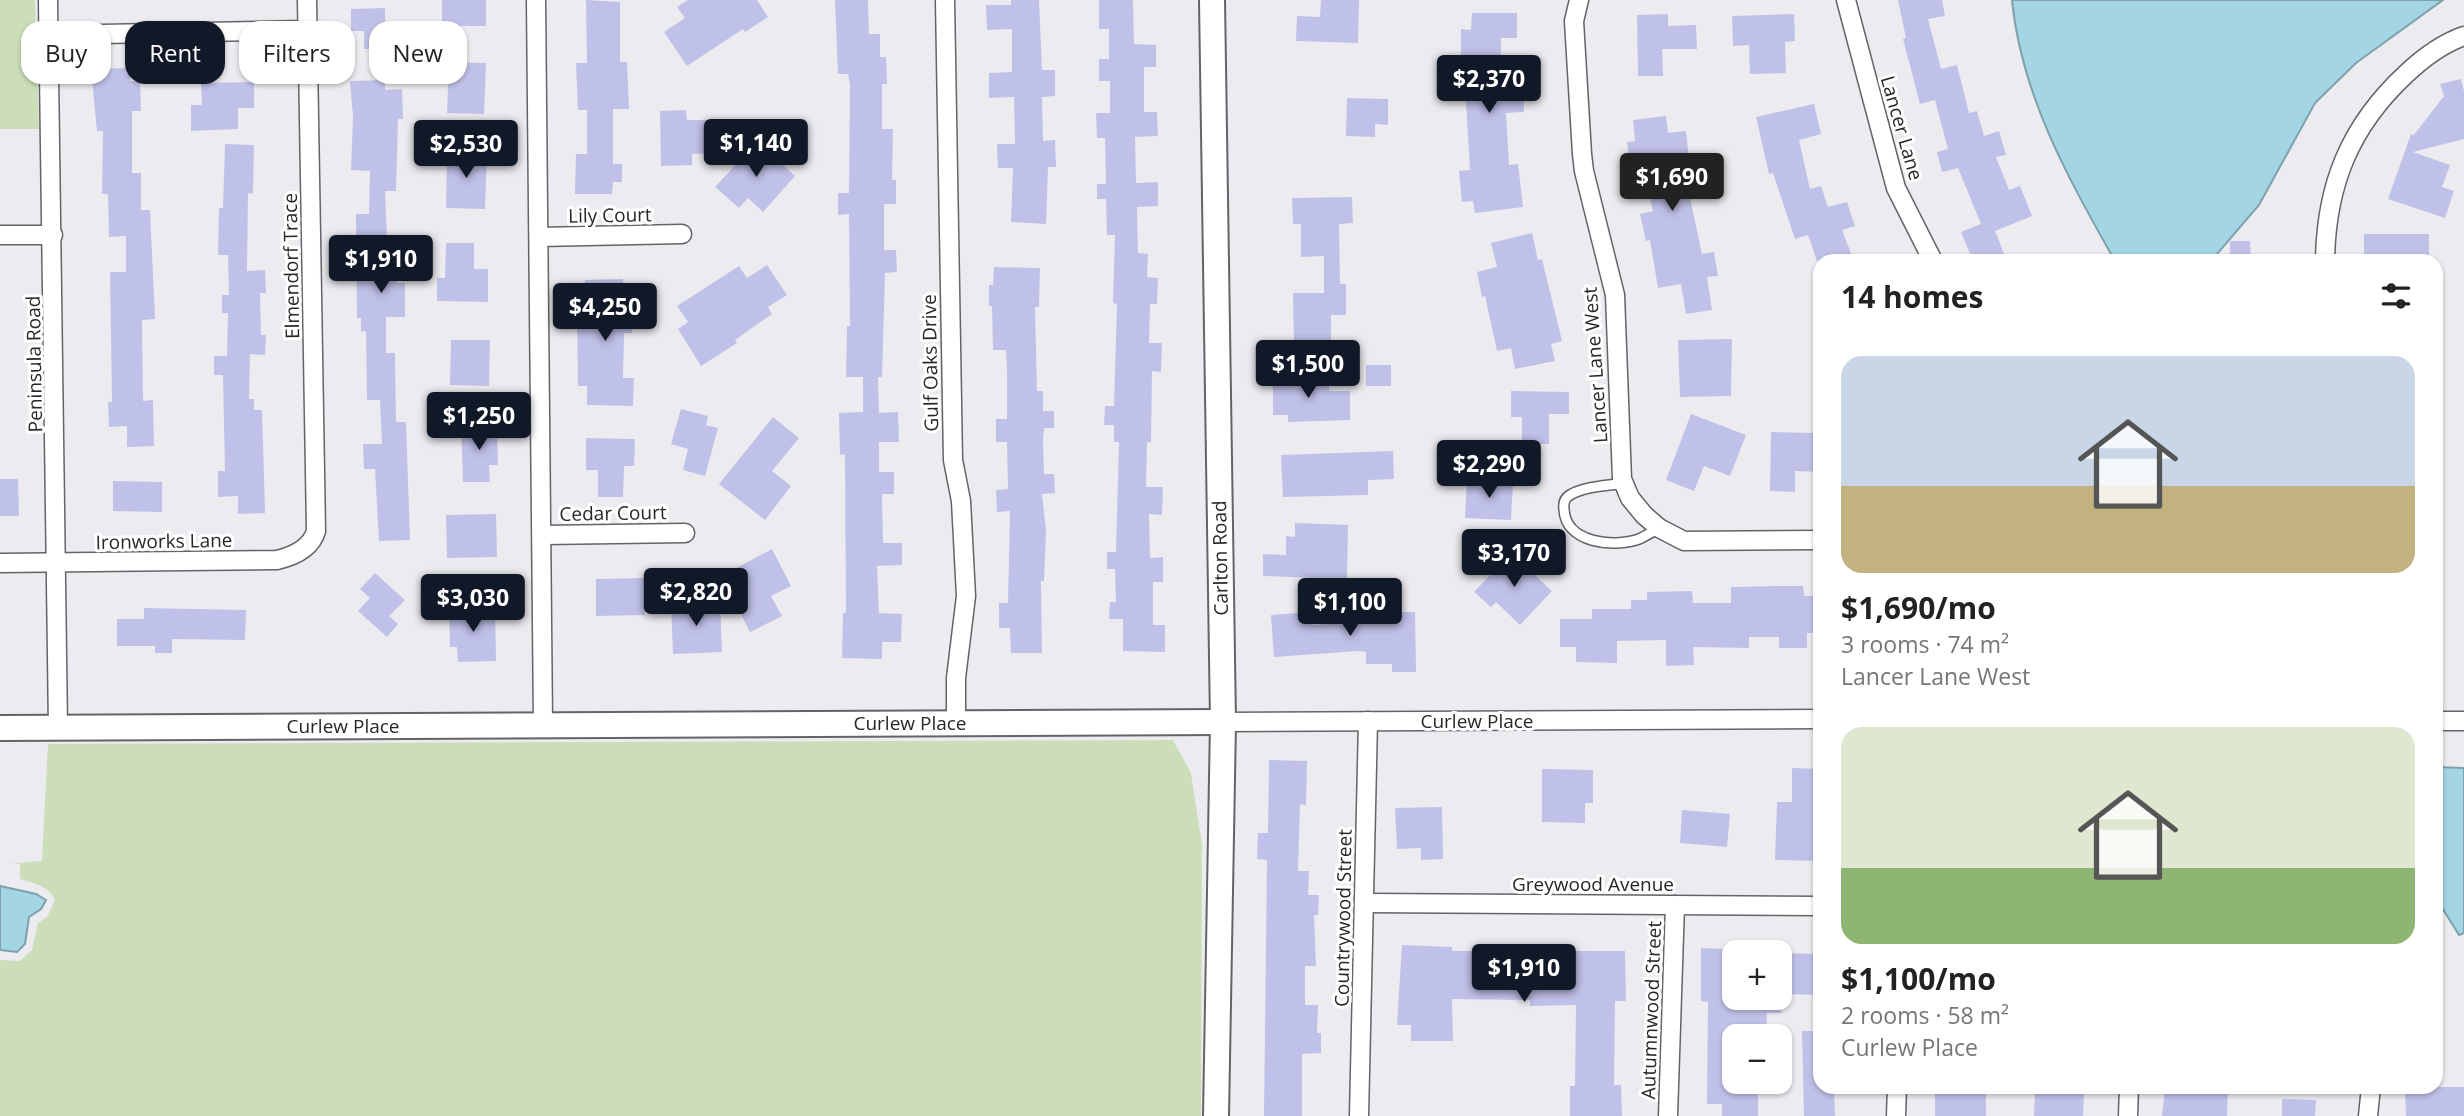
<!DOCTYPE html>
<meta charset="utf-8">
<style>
body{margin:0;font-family:"Open Sans",sans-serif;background:#f6f6f6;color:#222;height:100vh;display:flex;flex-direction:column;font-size:26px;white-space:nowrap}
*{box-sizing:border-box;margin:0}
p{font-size:23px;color:#767676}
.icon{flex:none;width:38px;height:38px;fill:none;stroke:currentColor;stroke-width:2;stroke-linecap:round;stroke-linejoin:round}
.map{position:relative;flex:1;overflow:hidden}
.panel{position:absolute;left:1813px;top:254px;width:630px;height:840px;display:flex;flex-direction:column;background:#fff;border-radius:21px;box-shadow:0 2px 5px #0004}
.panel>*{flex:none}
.guide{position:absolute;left:21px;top:21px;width:665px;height:63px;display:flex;gap:14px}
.controls{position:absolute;left:1722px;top:940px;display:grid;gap:14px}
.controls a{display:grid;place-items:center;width:70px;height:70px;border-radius:14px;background:#fff;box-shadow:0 2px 5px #0004;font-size:35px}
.price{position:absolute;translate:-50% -60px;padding:0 16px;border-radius:7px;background:#111827;color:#fff;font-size:23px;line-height:46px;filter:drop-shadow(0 2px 4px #0008)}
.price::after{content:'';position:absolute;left:50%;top:42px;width:21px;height:16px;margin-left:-10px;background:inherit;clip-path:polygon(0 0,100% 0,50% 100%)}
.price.on{background:#222;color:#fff}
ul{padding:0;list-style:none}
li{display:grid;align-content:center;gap:14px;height:371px;padding:0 28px}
li span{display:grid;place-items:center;height:217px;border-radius:21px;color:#555}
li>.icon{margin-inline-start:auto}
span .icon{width:126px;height:126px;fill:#fffc;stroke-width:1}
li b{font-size:30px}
h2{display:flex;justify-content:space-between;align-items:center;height:84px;padding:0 28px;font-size:30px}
.pill{padding:0 24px;border-radius:21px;background:#fff;box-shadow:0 2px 5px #0004;font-size:24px;line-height:63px}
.pill.on{background:#111827;color:#fff}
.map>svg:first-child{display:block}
.green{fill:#ccdeb9}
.water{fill:#a3d5e4;stroke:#7ea1ac;stroke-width:2}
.building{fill:#c0c1e8}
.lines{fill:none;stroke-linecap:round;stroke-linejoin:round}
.lane-casing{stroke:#646468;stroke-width:12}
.street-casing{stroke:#646468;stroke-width:21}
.secondary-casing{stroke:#646468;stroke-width:28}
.lane{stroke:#fff;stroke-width:9}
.street{stroke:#fff;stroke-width:18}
.secondary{stroke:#fff;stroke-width:24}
.labels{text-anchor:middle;stroke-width:6;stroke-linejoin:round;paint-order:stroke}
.street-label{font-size:19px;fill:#272728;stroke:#fff}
</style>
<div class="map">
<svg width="2464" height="1116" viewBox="0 0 2464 1116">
<rect width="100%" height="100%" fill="#ececf0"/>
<!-- green -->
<g class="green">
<path d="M0,0H35L39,129H0Z"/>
<path d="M1173,740L1191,773L1202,845L1201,1116H0V960L20,961L32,950L38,923L47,917L55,900C49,886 33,883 20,879V864H9L42,861L48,744Z"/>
</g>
<!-- water -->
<g class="water">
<path d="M2012,0H2443L2356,63L2315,103L2259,205L2211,261H2120L2111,254C2066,174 2021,93 2012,0Z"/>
<path d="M2436,767L2464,768V933L2459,935L2436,898Z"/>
<path d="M0,886L36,894L46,900L41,909L29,917L25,944L17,952L0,950Z"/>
</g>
<!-- building -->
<g class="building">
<rect x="442" y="0" width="44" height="26"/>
<path d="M586,0L620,2V62H627L629,109H613V164H622V182H613L612,194H575L576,154H587V110H578L576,63H587Z"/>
<path d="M688,0H757L768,17L745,32L743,29L687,66L664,32L685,18L677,7Z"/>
<path d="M835,0H868L869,34H880V57H886L887,84H882V129H893L892,180H896V204H884V250H896L897,272L885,273L882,377H878L879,413L898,412L899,442H879V472H894V494H882L883,543H902V565L877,566L879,613L902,614L901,642H882V659L842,658L843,613H846L845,454L840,455L839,413L863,412V377H846L847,326H850L849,214L838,215V193H849L850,84L848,74H838Z"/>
<path d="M1011,0H1039L1042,70H1055V96L1042,97L1043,141L1055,140L1056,167H1048L1046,224L1011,222L1013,168H998L997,144H1015L1014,97L989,98V73L1012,72V29L987,30L986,5H1011Z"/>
<path d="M1099,0H1133L1134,44L1156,45V67H1144V112H1157L1158,136L1135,137L1136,183L1158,182V206L1137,207L1138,253L1148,254L1147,277L1158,278L1157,304H1150L1149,343H1162L1161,372L1152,371L1151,442H1147L1146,487H1163L1162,515L1149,514L1150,558L1163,557V582H1153V625H1165V652L1123,651V619H1109L1110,602H1116L1115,569H1107V552H1116L1119,442H1114V425H1104L1105,406H1114L1117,304L1113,303L1115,235H1107L1106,199H1097V184H1106L1105,138H1097L1096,113H1110V81H1099V59H1109V29H1099Z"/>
<path d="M1321,0H1359L1358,43L1296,41L1297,16L1320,17Z"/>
<path d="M1898,0H1942L1945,16L1928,19L1941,69L1957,65L1969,113L1977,111L1984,136L1999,131L2006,155L1996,157L2009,190L2020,186L2032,216L1995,231L2007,261H1973L1961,232L1981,224L1958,168L1942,172L1937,152L1948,149L1935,100L1920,104L1903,39L1906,38Z"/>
<path d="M385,8L386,49H364V31H351V9Z"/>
<path d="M1472,13H1517V38H1501L1500,88L1523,86L1524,112L1506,113L1509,165L1518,164L1523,207L1475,213L1473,201L1462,202L1459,171L1470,170L1464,68H1461V29L1471,30Z"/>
<path d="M1668,14V26L1696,25L1697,49H1662L1663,76H1638L1637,15Z"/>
<path d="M1794,14L1795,41L1785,42L1786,73L1750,74L1749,45L1733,46L1732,16Z"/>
<path d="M449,62L486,63L484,114L447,113Z"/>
<path d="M130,68V81H140L141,111H132V173H141V210H150L155,319L142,320L143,401L153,400L154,446L127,447V426L109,427L108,402H112L110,272H126V236L109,237L108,194H102L103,131H97L91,69Z"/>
<path d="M2461,79L2464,91V139L2413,152L2450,165L2442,187L2454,191L2445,218L2388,199L2411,134L2414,135L2444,96L2440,84Z"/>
<path d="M385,80V90L402,89L403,119H398L396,191H385L387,239H396L397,283H405V317H386V353H395L396,422H406L410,540L379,541L375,469H364L363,444H382L380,400H367L366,331L361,332V318H357L356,214H369L370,171L351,170L353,117L350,81Z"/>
<path d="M254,82V108H238V129L191,131V105H202L201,83Z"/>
<path d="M1347,98L1388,99V125L1375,124V137L1346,136Z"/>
<path d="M1814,104L1821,134L1799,140L1810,189L1821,186L1828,207L1847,202L1855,226L1842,230L1854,261H1817L1808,235L1795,239L1773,173L1769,174L1756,117Z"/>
<path d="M686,110L687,120H721V153L692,154V165L661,166L660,111Z"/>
<path d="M1666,116L1668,133L1686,131L1689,160L1682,161L1702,254L1714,252L1718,276L1707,277L1712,310L1686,314L1681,284L1658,288L1650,240L1646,241L1640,214L1653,211L1643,165L1630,167L1627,142L1635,141L1633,120Z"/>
<path d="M757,142L795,176L763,212L748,198L739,208L715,187Z"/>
<path d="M225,144L254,145L253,194L248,193L247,271L265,270L266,293H260L261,335H266L265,355L250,354L249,399H254V410H262L265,513L238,514V496L218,497V471H225L223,375H214V356H227L228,313H222V295H229L228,255H218L219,208H223Z"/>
<path d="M447,151L487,152L485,209L446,208Z"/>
<path d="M1352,197L1353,223L1339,224L1340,284H1346V315H1331V343H1294L1293,293H1324V256L1301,257V224H1293L1292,198Z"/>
<path d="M1532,233L1538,260L1542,259L1562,341L1551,344L1555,361L1515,369L1511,348L1497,351L1485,296L1482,297L1477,272L1497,267L1491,243Z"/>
<rect x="2364" y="234" width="65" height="27"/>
<path d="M2230,241H2250L2251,261H2230Z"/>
<path d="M446,243H474V269H488V302L437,301V278H445Z"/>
<path d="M767,265L787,295L768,307L772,314L735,340L737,343L701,366L678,329L688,322L677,306L739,266L747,278Z"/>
<path d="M994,267L1040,268L1039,307H1035L1037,391H1043V411H1054V428H1044L1043,441L1044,474H1054L1055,493L1042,494L1046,531L1044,581H1041L1042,653H1011L1010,628H999V603H1008L1010,511L997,512L996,490L1008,489L1007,442H996V419H1007V370L1006,350H993L992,306H989V285H993Z"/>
<path d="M623,279V290H631L632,333H624L623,378H634L633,406L587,405V386H578L577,306H585V280Z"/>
<path d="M1732,339L1731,396L1680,397L1678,340Z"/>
<path d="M451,340H490L489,386L450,385Z"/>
<rect x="1366" y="365" width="25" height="21"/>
<path d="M1273,370H1291L1292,382H1329V391H1350V420L1288,422V415H1273Z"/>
<path d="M1511,391L1569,392V414H1549V444H1522V417H1511Z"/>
<path d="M681,409L708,416L706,425L718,428L705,476L683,470L688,449L671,444Z"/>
<path d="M1691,414L1746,435L1730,476L1704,466L1694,491L1666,480Z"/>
<path d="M773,417L799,438L772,471L791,486L765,520L719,484Z"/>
<path d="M497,424L498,465H489L490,482H463L461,425Z"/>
<path d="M1771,432L1816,433V443H1820V472L1795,471V492L1770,491Z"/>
<path d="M586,438L635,439L634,466H624L623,497H598V470H586Z"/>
<path d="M1393,451L1394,479L1368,480V495L1283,497L1281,455Z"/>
<path d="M0,479H18L19,516H0Z"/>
<path d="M1467,480L1513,482L1511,520L1465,518Z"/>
<path d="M113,481L162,482V512L113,511Z"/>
<path d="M496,514L497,557L447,558L446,515Z"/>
<path d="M1295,523L1348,525L1347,579L1263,576V554L1286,555V536L1295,537Z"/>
<path d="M772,549L791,586L771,596L782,616L750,632L721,576Z"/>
<path d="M1511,553L1552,591L1520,625L1496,602L1491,607L1474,592Z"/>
<path d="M375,573L405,600L389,616L398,624L387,637L358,611L370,598L360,589Z"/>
<path d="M644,578L645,615L596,616V579Z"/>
<path d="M1778,586H1803L1804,596H1820V633H1807V648H1779V637H1749V648L1693,647L1694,665L1666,666V640L1617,641V663L1576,662V647H1560V619H1592V609H1631V600H1647V592L1692,591L1693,603H1731V587Z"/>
<path d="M720,603L722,652L673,654L671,604Z"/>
<path d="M144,608L246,610L245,640L172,639V653H155V646H117V619H144Z"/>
<path d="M495,608L496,661L458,662L457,647H450L449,609Z"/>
<path d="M1312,612L1313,625L1357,622V613L1415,612L1416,672H1392V664H1366V652L1358,651L1274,657L1271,615Z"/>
<path d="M1269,760L1307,761L1306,805L1300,804L1298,871H1309L1308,895H1319L1318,915H1314L1316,966H1305V1005H1318L1317,1033H1321V1053L1302,1054V1116H1264L1267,860L1257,859L1258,833H1268Z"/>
<path d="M1792,768L1820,769L1818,861L1775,860L1777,802H1792Z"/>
<path d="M1542,769L1593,770V803H1585V823L1542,822Z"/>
<path d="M1442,807L1443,859L1421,860V848L1397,849L1395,808Z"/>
<path d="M1682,810L1730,814L1727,847L1680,843Z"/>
<path d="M1402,945L1452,947V951H1523V964L1558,963V951H1625L1626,1001H1615L1614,1085H1621L1622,1116H1570V1086H1575L1576,1005L1530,1006V1000L1452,999L1453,1041H1411V1025H1397Z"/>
<path d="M1701,948L1724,949V965H1734V998H1781V1013H1767L1766,1036H1734V1083H1758V1116H1722V1104H1707L1708,1002L1701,1001Z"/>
<path d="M1780,953L1820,954V995L1780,994Z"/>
<path d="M1802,1031H1820V1087H1834L1835,1116H1804Z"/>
<rect x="1935" y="1087" width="51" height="29"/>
<path d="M2165,1087H2228L2227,1116H2162Z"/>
<path d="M2420,1087H2464V1116H2406L2405,1089Z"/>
<path d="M2035,1089L2084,1091L2083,1116H2034Z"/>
<path d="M2282,1099L2316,1100L2315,1116H2282Z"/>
</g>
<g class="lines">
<defs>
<path id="lane" d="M1624,483C1608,486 1585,486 1570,495C1565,498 1563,502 1564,509C1565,543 1613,548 1639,539C1646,536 1652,532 1659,528"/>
<g id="street">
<path d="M48,0L58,728"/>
<path d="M536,0L543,725"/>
<path d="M945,0L953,460L961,501L966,596L956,678V723"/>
<path d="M1579,0L1574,21L1582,154L1584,171L1615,295L1622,479L1630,498L1644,515L1659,528L1684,541L1820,540"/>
<path d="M1846,0L1896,188L1933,261"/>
<path d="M51,35L307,30"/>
<path d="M0,235H53"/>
<path d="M539,237L682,234"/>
<path d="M2325,261C2326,185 2350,126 2406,74C2423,58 2441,44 2464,36"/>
<path d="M542,535L685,533"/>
<path d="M0,563L277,560C294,556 311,548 316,531L307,0"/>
<path d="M2436,721H2464"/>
<path d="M1223,722L1820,719"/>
<path d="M1366,903L1820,906"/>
<path d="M1359,1116L1368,721"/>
<path d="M1668,1116L1675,905"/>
<path d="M1896,1116L1897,1087"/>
<path d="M2128,1116L2129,1087"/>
<path d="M2368,1116L2371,1087"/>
</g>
<g id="secondary">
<path d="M1212,0L1223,722L1216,1116"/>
<path d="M0,728L1223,722"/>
</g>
</defs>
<!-- lane casing -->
<use href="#lane" class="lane-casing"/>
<!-- street casing -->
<use href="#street" class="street-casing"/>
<!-- secondary casing -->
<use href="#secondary" class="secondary-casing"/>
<!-- lane -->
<use href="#lane" class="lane"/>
<!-- street -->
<use href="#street" class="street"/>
<!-- secondary -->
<use href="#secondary" class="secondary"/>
</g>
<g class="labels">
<!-- street labels -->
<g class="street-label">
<text transform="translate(1902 128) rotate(74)" y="7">Lancer Lane</text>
<text transform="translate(610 215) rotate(-1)" y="7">Lily Court</text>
<text transform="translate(291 266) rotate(-91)" y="7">Elmendorf Trace</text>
<text transform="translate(930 363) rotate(-91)" y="7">Gulf Oaks Drive</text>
<text transform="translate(34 364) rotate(-91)" y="7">Peninsula Road</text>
<text transform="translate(1595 365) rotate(-94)" y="7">Lancer Lane West</text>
<text transform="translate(613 513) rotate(-1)" y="7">Cedar Court</text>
<text transform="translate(164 541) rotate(-1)" y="7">Ironworks Lane</text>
<text transform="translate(1220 558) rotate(-91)" y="7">Carlton Road</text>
<text x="1477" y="728">Curlew Place</text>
<text x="910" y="730">Curlew Place</text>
<text x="343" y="733">Curlew Place</text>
<text x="1593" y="891">Greywood Avenue</text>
<text transform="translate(1343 918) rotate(-89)" y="7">Countrywood Street</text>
<text transform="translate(1651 1010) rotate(-88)" y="7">Autumnwood Street</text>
</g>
</g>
</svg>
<div class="controls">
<a>+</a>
<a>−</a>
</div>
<b class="price" style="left:1489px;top:115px">$2,370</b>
<b class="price" style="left:756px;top:179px">$1,140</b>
<b class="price" style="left:466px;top:180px">$2,530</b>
<b class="price on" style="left:1672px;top:213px">$1,690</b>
<b class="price" style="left:381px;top:295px">$1,910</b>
<b class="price" style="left:605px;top:343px">$4,250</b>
<b class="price" style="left:1308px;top:400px">$1,500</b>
<b class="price" style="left:479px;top:452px">$1,250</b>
<b class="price" style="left:1489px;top:500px">$2,290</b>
<b class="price" style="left:1514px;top:589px">$3,170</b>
<b class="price" style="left:696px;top:628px">$2,820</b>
<b class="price" style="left:473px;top:634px">$3,030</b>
<b class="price" style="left:1350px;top:638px">$1,100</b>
<b class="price" style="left:1524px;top:1004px">$1,910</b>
<div class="guide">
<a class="pill">Buy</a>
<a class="pill on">Rent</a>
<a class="pill">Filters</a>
<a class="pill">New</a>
</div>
<section class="panel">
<h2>14 homes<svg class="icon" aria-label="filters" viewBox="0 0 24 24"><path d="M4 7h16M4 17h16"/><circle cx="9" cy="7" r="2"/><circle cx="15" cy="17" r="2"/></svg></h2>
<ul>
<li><span style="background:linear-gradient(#c9d6e8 60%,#c2b280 0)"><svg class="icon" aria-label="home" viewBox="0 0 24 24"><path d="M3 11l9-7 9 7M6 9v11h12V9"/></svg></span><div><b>$1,690/mo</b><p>3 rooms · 74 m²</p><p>Lancer Lane West</p></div></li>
<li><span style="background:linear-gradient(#dfe7d0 65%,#8fb573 0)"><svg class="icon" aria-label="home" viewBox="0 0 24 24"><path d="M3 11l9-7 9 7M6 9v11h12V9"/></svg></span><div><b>$1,100/mo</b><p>2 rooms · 58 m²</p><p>Curlew Place</p></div></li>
</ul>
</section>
</div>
